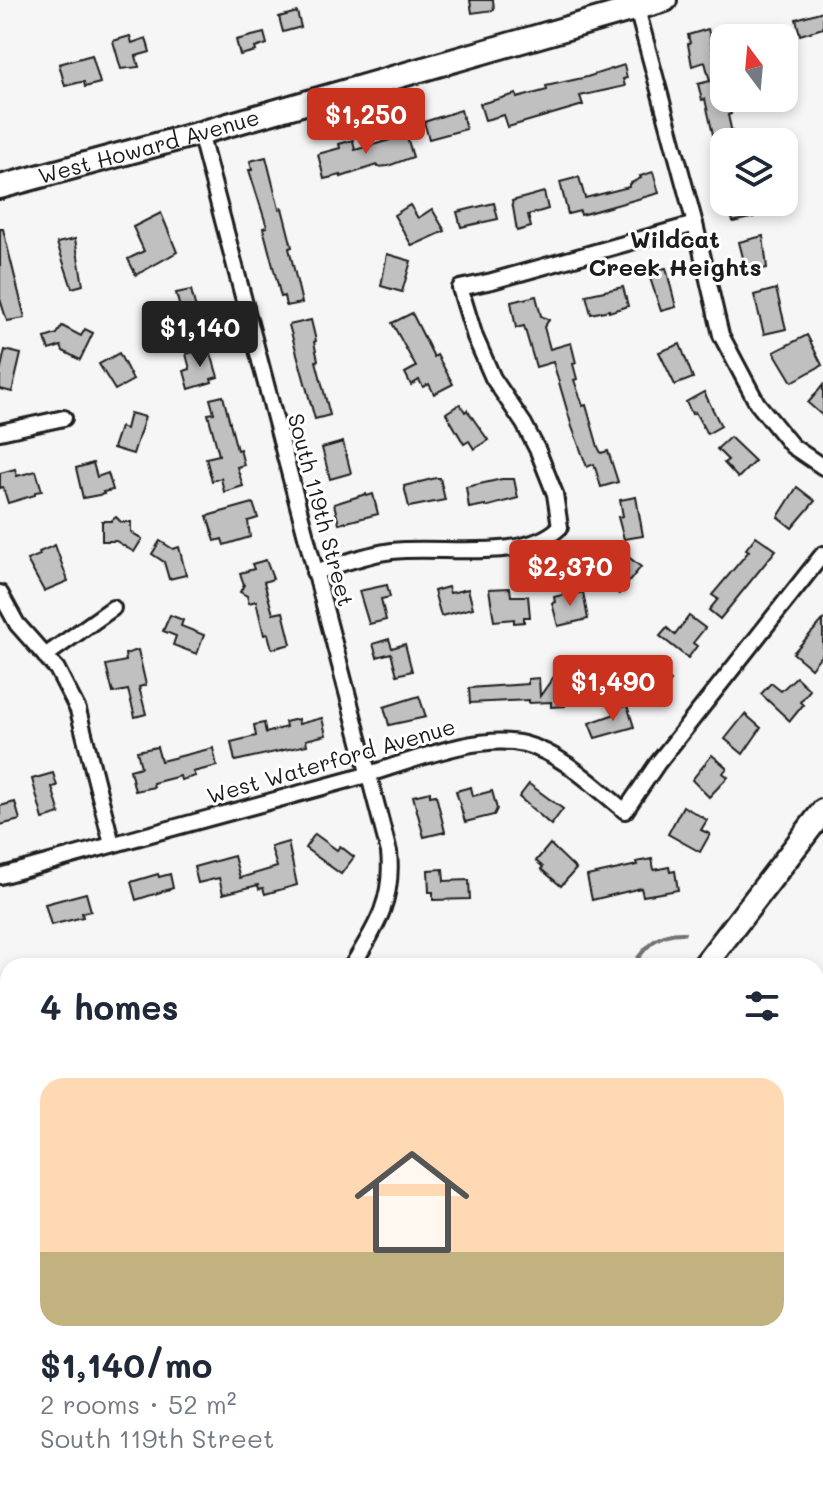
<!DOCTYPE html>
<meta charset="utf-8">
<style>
body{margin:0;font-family:Mali,sans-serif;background:#f6f6f7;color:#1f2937;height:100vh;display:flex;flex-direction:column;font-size:30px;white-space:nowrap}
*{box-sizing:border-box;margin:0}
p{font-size:26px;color:#747a83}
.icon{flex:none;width:44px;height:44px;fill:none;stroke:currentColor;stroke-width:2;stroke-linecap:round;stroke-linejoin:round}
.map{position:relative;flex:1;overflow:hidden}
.panel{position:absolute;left:0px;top:958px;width:824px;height:538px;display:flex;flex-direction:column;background:#fff;border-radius:24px 24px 0 0;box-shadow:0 4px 12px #0003}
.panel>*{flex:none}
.needle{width:52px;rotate:344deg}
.tools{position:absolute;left:710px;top:24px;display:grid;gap:16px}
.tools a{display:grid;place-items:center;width:88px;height:88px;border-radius:16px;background:#fff;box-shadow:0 4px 12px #0003;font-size:40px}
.price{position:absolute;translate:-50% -68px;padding:0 18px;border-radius:8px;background:#c8321e;color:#fff;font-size:26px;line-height:52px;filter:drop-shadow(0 2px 4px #0008)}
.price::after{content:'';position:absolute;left:50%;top:48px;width:24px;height:18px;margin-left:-12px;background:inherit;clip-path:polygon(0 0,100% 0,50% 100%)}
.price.active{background:#222;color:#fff}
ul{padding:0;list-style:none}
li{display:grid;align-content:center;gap:16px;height:424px;padding:0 40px}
li span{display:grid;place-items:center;height:248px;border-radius:24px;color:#555}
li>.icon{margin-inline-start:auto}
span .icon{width:144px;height:144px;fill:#fffc;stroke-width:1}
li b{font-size:34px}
h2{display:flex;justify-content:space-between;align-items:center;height:96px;padding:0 40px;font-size:34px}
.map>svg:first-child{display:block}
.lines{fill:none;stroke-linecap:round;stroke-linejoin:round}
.stream{stroke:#727272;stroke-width:4}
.building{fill:#c0c0c0;stroke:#1c1c1c;stroke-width:2}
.lane-casing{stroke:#1c1c1c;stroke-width:13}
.street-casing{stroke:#1c1c1c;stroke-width:20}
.secondary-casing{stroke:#1c1c1c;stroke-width:28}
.lane{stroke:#fff;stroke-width:7}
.street{stroke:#fff;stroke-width:14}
.secondary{stroke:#fff;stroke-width:22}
.labels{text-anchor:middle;stroke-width:6;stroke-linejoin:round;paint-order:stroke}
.street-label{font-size:22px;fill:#1c1c1c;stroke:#fff}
.neighbourhood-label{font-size:24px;font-weight:bold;fill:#1c1c1c;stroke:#fff}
</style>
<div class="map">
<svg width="823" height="1495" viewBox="0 0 823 1495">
<rect width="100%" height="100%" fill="#f6f6f6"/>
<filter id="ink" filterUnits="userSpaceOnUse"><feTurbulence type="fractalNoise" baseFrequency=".0125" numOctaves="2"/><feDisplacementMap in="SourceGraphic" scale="16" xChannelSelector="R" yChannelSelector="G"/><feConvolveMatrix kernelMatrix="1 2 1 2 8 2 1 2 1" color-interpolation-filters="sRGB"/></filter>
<g filter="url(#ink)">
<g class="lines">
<!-- stream -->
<g class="stream">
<path d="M115,966L144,961L164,966"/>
<path d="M632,966C646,946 658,932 684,933"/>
<path d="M0,1016L3,1017L8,1013"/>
<path d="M816,1059L823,1063"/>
</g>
</g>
<!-- building -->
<g class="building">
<path d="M470,0H493L494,10L472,13Z"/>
<path d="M823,11V28L800,35L796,19Z"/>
<path d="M297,12L301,27L283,32L279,17Z"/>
<path d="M708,29L724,98H727L731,114L728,115L734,142H724V169L721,170L705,99L702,100L698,84L710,81L705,62L692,66L688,44L690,43L688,35Z"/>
<path d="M264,33L267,44L255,48L256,51L240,55L236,40Z"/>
<path d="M130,36L132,43L146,38L150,52L136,56L139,67L121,69L113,41Z"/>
<path d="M92,55L100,83L85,87L84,82H81L65,86L59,64Z"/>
<path d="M624,65L627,78L623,79L625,86L580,96L583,105L508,127L504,115L485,120L480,104L516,94L517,98L547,90L546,86L587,77Z"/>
<path d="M461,110L466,129L429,139L424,122Z"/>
<path d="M404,127L413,157L388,166L378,167L377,165L341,177V175L324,179L318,154L340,148L339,144L353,140L355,150L390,140L388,132Z"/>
<path d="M266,157L279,209L282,208L292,247L289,248L302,303L286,306L284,296L281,297L263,228L267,227L249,170H252L250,161Z"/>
<path d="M653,172L659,193L581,215L580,211L568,214L560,182L579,177L585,198L629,187V184L641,178L640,176Z"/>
<path d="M544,192L548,209L528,215L531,227L517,231L512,201Z"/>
<path d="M728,202H749L754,217L733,222Z"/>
<path d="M494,203L498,219L461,227L457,212Z"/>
<path d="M410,205L418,218L432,209L445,231L412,246L394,215Z"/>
<path d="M161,213L177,252L136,275L128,259L144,251L133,227Z"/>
<path d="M0,229H3L25,318L7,321L0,299Z"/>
<path d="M763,236L767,268L747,273L739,242Z"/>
<path d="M75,239L83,285L72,288L57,243Z"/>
<path d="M387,254L411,261L402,292L381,286Z"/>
<path d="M666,268L676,307L661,311L648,272Z"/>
<path d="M623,287L628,306L609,312V310L591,314L586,295Z"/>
<path d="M776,289L786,329L764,334L754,295Z"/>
<path d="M191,290L201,327L186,331L176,293Z"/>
<path d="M536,296L541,316L549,320L544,327L550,349L571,343L576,363L573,364L577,379L574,380L583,406L586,405L598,447L601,453L608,451L618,482L601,487L594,464L587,467L572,427L553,362L536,367L524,326L516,328L511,302Z"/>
<path d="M412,313L434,357L437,355L453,384L434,394L429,384L423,387L419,380L411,385L405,373L416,367L392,323Z"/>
<path d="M311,320L316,341L314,342L318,360L316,361L330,415L315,419L289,325Z"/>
<path d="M62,326L81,336L85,329L93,333L80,360L63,351L61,346L49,350L45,338L57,334Z"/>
<path d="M807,335L822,365L792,382L774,352Z"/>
<path d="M680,344L693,378L675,385L659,352Z"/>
<path d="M202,349L203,352L210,350L218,377L211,379L212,382L189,389L184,371L190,369L186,354Z"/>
<path d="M5,350L21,354L12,392L0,389V372Z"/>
<path d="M119,353L133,380L115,390L99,364Z"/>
<path d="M823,385V416L808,403Z"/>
<path d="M704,392L721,426L707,434L695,412L692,414L686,402Z"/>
<path d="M223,396L237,450L240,449L244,465L237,467L243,486L224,492L221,478L212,481L206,458L219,455L208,414L214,413L210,399Z"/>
<path d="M460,404L465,412L467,410L488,440L474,449L469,441L464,444L446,413Z"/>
<path d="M130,413L145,417L133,454L113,448L120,427L126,429Z"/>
<path d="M730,437L755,461L738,478L724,463L728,460L717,449Z"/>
<path d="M343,442L351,473L330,479L322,448Z"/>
<path d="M93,463L97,477L108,473L113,490L103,492L104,494L83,498L76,468Z"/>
<path d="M15,469L17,476L36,471L42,491L35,492V495L8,503L3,487L0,488V473Z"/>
<path d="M436,478H440L445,500L409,507L404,486Z"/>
<path d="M502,479H514L518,498L485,507V505L469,508L466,487Z"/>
<path d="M797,487L815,501L792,528L778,517Z"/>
<path d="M366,494L367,496L373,494L378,514L339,524L334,504Z"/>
<path d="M636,497L643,536L624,539L618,517L623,516L620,500Z"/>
<path d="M253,503L258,518L248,521L250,537L224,545L222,539L215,541L207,516Z"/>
<path d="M116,517L121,522H131V532L142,539L134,552L116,541H102V521H111Z"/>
<path d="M756,536L776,550L720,619L709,610L718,599L712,595L749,551L746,549Z"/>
<path d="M160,541L173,549L179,547L186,575L169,579L164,562L152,554Z"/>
<path d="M55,545L68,581L44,591L27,560L40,555L39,552Z"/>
<path d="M626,555L641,567L619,594L601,581L614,564L617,567Z"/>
<path d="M266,560L273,579L264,582L273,614L283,612L291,644L272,649L268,634L264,635L256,601L249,603L247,596L240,592L244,585L240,573L254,569L252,564Z"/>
<path d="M387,585L390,597L381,599L386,620L369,624L359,591Z"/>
<path d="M448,587L450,593L468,589L473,608L441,616L434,591Z"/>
<path d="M510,588L511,596H528L530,617H524V622L514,623V619L494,621L489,589Z"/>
<path d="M574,592L575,594L583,592L588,619L558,626L552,603L555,602L554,597Z"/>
<path d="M170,615L183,620L181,626L204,635L197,654L173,645L176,636L163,631Z"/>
<path d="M689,616L705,628L693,643L697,646L688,658L660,636L667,628L675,635Z"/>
<path d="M823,620V653L811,668L793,653Z"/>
<path d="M389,639L392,648L405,644L412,671L397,675L391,653L377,657L373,644Z"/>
<path d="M138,650L146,685L139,687L146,714L135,717L128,690L113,693L106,665L126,661L125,654Z"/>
<path d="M560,668V686H564L565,706L551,707V702L529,703V700L470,703L469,688L528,684V679L539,678L540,696Z"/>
<path d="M655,669L671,681L651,707L632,692Z"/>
<path d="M796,677L810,690L800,702L803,705L790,721L761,694L771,683L781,691Z"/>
<path d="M419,696L426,717L389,725L384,707Z"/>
<path d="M627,705L634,727L595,738L589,723L615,714L614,710Z"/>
<path d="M745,714L761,728L743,754L725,739Z"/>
<path d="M322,718L326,735L306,740L307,745L235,761L231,742L256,736L254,725L264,723L266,733L286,727L285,722L298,719L299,724Z"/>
<path d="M157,747L161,761L213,748L217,766L193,772L195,776L181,780L180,776L153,783L154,787L135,791L130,770L141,767L137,751Z"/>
<path d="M712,755L727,768L723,773L728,777L709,797L692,780Z"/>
<path d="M53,773L57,786L52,787L60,814L43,819L32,779Z"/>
<path d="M529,784L563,809L551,825L519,797Z"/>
<path d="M471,787L473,796L492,791L497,809L494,815L465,822L456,791Z"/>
<path d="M430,792V796L436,795L445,832L424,837L413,796Z"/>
<path d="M15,802L20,820L0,825V806Z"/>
<path d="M683,806L707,820L701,830L710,834L700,852L668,834Z"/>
<path d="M315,834L337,850L340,846L354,857L341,874L305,848Z"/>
<path d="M288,842L297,885L265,894L263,888L259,889L258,885L223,894L219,878L198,883L194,867L234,856L240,878L277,867L271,847Z"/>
<path d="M550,844L576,869L561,886L541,869L543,867L536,861Z"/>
<path d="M652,859L654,870L669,867L670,872L675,871L678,890L643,896L641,888L592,900L587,876L637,865L636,862Z"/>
<path d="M443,869L444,881L469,880L470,899L433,900V892H429L428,870Z"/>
<path d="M158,874L159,877L170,874L173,888L136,900L131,882Z"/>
<path d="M86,893L91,911L82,913L83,917L51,925L45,904Z"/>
</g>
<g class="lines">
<defs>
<path id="lane" d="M125,1495L131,1488"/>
<g id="street">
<path d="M637,9L695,224L721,335L757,403L792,446L823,467"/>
<path d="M200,133L389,852C394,900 376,927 352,966"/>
<path d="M0,432L64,418"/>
<path d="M314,572C339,565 366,554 392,551C440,545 524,563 560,527L555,494L538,451L524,424L493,378L475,337L460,288L492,281L695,224"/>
<path d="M0,593L17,624L57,669L78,710L112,844"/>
<path d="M45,656L113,608"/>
<path d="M0,876C117,843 235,811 352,779C401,766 474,732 524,744C563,754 594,786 625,811L657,764L823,554"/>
<path d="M0,1222L8,1219"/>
<path d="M150,1488L157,1495"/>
<path d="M249,1495L254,1488"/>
</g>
<g id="secondary">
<path id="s1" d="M0,187L200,133L665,0"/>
<path d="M704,966L823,811"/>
<path d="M299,1495L304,1488"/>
</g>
</defs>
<!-- lane casing -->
<use href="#lane" class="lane-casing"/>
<!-- street casing -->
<use href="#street" class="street-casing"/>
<!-- secondary casing -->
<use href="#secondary" class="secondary-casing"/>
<!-- lane -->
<use href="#lane" class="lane"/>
<!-- street -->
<use href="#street" class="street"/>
<!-- secondary -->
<use href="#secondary" class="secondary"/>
</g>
</g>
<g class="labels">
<!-- street labels -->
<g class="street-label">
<text dy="8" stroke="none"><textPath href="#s1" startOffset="154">West Howard Avenue</textPath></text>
<text transform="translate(321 510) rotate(75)" y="8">South 119th Street</text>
<text transform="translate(331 761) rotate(-16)" y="8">West Waterford Avenue</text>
</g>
<!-- neighbourhood labels -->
<g class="neighbourhood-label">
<text x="675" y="248">Wildcat<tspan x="675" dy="28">Creek Heights</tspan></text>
</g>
</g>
</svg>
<div class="tools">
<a><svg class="needle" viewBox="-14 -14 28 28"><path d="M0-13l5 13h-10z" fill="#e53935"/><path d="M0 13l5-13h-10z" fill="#747a83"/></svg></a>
<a><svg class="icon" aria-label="layers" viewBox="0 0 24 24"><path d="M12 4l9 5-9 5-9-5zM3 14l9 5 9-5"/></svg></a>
</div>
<b class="price" style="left:366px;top:156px">$1,250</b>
<b class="price active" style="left:200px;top:369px">$1,140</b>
<b class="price" style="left:570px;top:608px">$2,370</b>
<b class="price" style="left:613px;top:723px">$1,490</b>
<section class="panel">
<h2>4 homes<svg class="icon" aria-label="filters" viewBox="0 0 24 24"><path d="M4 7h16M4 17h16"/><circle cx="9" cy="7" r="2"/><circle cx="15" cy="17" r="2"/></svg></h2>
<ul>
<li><span style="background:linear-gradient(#ffd9b3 70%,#c2b280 0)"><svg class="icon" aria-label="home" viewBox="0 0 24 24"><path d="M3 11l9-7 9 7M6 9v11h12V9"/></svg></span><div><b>$1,140/mo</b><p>2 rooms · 52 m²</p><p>South 119th Street</p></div></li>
</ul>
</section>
</div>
